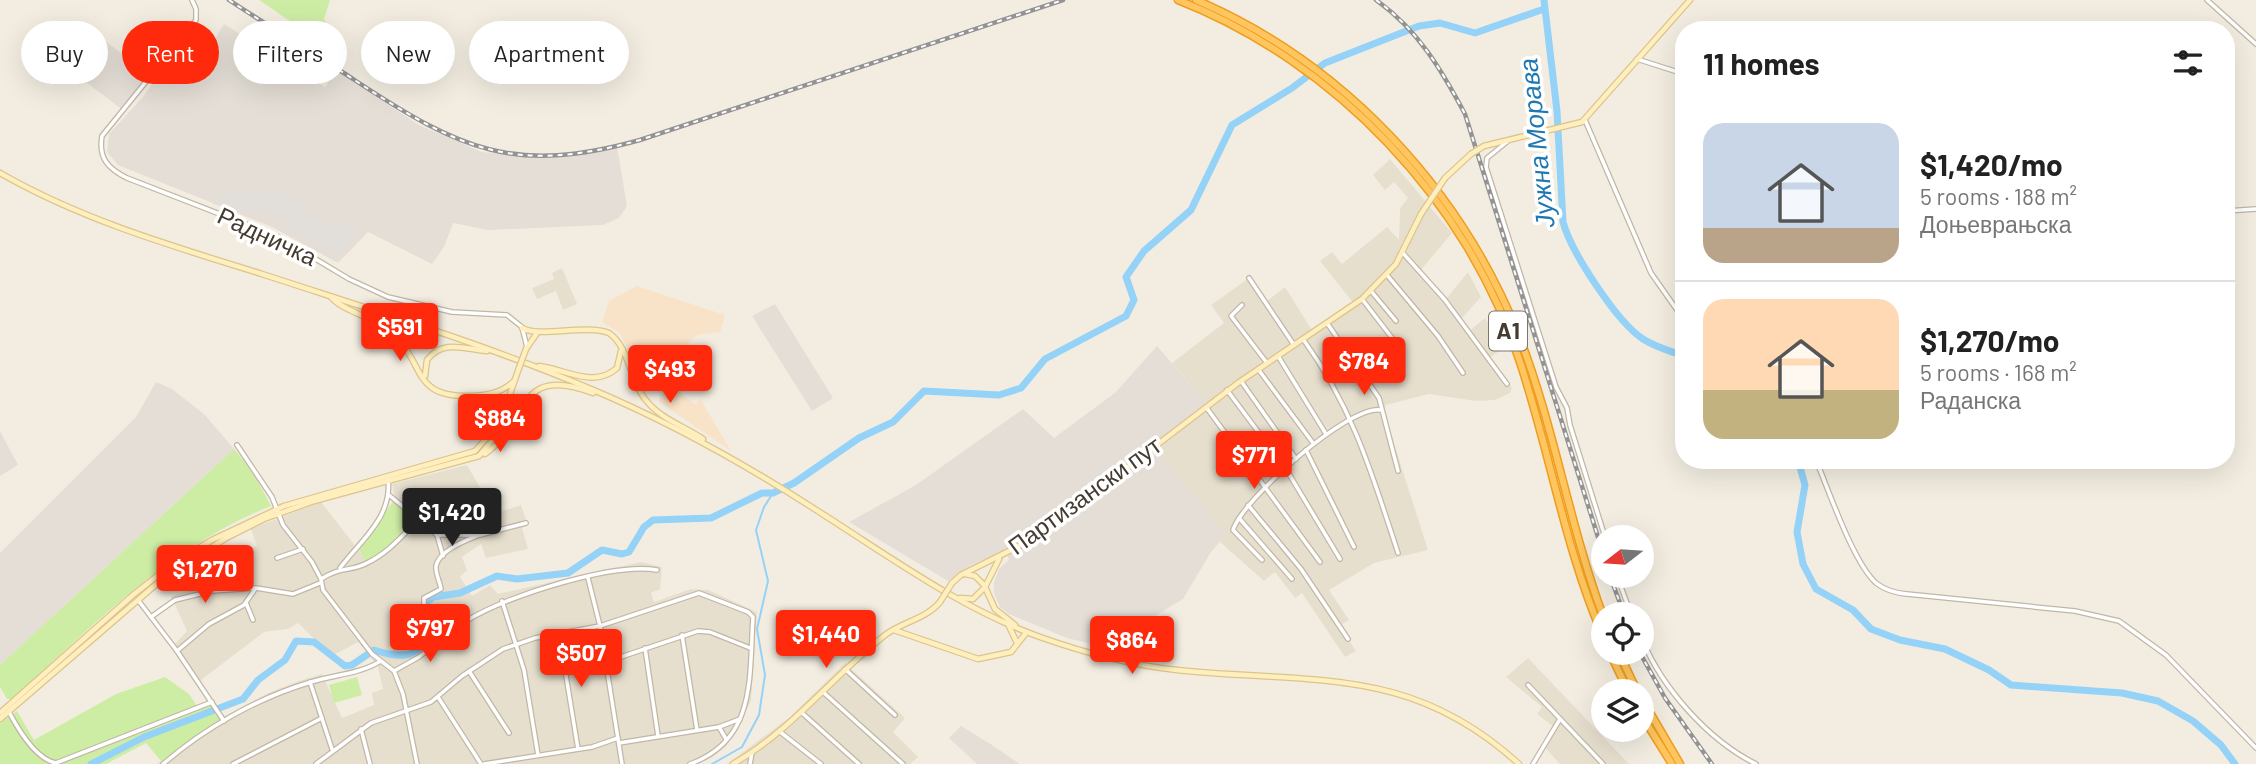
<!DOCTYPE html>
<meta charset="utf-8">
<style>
body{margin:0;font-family:Barlow,sans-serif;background:#f6f6f6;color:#222;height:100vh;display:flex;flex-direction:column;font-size:26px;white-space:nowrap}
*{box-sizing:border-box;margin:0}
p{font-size:23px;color:#767676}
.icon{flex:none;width:38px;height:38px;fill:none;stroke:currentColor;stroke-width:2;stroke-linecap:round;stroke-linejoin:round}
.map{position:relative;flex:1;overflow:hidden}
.details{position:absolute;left:1675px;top:21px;width:560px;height:448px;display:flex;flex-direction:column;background:#fff;border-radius:28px;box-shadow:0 7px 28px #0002}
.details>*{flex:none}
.top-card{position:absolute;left:21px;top:21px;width:665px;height:63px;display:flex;gap:14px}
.needle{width:46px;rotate:253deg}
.tools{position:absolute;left:1591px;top:525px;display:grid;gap:14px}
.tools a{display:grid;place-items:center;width:63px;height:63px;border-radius:50%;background:#fff;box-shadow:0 7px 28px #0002;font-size:35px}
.price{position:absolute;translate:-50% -60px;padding:0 16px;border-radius:7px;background:#ff2a0b;color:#fff;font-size:23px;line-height:46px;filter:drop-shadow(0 2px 4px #0008)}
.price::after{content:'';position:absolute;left:50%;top:42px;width:21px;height:16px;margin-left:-10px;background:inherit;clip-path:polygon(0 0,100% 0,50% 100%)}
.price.selected{background:#222;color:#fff}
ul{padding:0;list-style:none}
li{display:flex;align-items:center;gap:21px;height:175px;padding:0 28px}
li+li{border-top:2px solid #e0e0e0}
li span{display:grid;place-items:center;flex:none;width:196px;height:140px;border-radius:21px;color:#555}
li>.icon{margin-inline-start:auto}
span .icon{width:84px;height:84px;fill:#fffc;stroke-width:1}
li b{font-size:30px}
h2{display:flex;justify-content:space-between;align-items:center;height:84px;padding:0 28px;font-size:30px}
.pill{padding:0 24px;border-radius:32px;background:#fff;box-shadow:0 7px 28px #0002;font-size:24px;line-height:63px}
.pill.selected{background:#ff2a0b;color:#fff}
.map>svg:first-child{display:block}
.residential{fill:#e7dfce}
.commercial{fill:#f8e3c8}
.industrial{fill:#e4ded6}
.green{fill:#ceeda4}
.parking{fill:#e2dfda}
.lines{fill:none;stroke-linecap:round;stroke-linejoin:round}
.stream{stroke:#94d2f8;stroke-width:2}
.river{stroke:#94d2f8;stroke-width:7}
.street-casing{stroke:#c1b7a6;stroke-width:6}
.secondary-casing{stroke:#dbc58c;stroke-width:7}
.highway-casing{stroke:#ef9d1e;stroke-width:9}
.street{stroke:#fff;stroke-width:3.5}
.secondary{stroke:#ffeebe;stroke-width:4.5}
.highway{stroke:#ffc65f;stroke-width:6}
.rail-casing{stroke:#939393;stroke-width:4.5}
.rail{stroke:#fff;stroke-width:2;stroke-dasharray:5;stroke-linecap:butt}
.secondary-bridge-casing{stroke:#dbc58c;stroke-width:7;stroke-linecap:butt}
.secondary-bridge{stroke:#ffeebe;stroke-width:4.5}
.labels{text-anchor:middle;stroke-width:7;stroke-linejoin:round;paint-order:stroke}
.shield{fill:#fff;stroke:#7c766f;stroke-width:2}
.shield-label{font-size:23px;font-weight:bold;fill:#443c31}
.street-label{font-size:24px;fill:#443c31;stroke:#fff}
.water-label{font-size:26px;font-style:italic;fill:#1e78b2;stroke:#fff}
</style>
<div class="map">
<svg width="2256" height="764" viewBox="0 0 2256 764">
<rect width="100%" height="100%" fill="#f3ede1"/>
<!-- residential -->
<g class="residential">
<path d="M1390,159L1452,233L1420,271L1446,299L1468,272L1481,297L1461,319L1469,331L1485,318L1505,347L1488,359L1512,388L1510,393L1495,400L1476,401L1429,394L1386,405L1384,412L1428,550L1374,563L1329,590L1349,620L1339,626L1356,651L1345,657L1302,593L1295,598L1275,572L1264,581L1220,542L1226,534L1152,447L1208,405L1172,363L1224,323L1211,305L1249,278L1266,302L1285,287L1313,332L1354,304L1320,261L1332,252L1342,264L1387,227L1399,240L1400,208L1408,198L1394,182L1385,190L1373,175Z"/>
<path d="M562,268L577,304L563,310L556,291L537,299L532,288L554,279L552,273Z"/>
<path d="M467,465L495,514L521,505L528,525L522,528L528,549L486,558L481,544L462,557L467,570L460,577L472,596L490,585L498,594L641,562L662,567L660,589L651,593L654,602L691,589L708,590L757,612L751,701L726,747L711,758L695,764H157L220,719L268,693L299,681L322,674L342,718L374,705L372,693L383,689L378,667L358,642L332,656L298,623L288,629L264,632L196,684L171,648L187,631L171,596L198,588L199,578L225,575L224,555L257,546L251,529L321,502L367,561L395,499L392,484Z"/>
<path d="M1528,658L1629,764H1560L1542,744L1554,727L1537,714L1542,707L1506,677Z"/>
<path d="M845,663L905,718L893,732L918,757L910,764H727L790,717Z"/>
</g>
<!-- commercial -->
<g class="commercial">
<path d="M637,286L725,315L720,332L697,335L686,345L633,362L620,333L602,322L609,301Z"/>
<path d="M669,385L695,404L701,400L731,451L658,401Z"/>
</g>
<!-- industrial -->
<g class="industrial">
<path d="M224,24L325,87L336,71L419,125L482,152L556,158L617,147L627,206L619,218L603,225L488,230L453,223L444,247L432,264L368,232L338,263L272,227L118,165L107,152L109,134L143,97L187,33L193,36L196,33L212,44Z"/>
<path d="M105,41L152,76L124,111L77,75Z"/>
<path d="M775,304L833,398L812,411L752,316Z"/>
<path d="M1157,346L1208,405L1153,447L1227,534L1211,552L1183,599L1103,647L1067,638L1009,614L1000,607L994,593V582L999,569L1009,560L1006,550L971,565L948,581L849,522L916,485L1023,409L1054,438L1116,392Z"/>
<path d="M156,382L172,389L205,415L234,449L0,665V553L136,417Z"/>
<path d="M0,431L18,465L0,476Z"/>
<path d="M961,726L992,745L1020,764H977L949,738Z"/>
</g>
<!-- green -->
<g class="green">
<path d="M259,0H330L324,19L333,38L328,47Z"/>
<path d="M234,449L253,472L271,506C169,546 92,627 12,699H7L0,687V665Z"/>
<path d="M395,499L414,520L395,542L367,562L358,549Z"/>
<path d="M165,677L189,694L199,709L211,705L220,719L161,761L146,743L106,764H0V723L17,711L34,740L116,694Z"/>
<path d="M357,677L362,695L334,703L329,685Z"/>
</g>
<!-- parking -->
<path class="parking" d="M227,189L282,193L336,230L344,219L359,229L341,251L332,254L271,212L226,208L212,203Z"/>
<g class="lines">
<!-- stream -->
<path class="stream" d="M712,764L742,747L759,715L765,675L757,629L768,581L756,530L764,507L773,493"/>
<!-- river -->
<g class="river">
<path d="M1544,0L1557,111L1563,222C1571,252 1617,322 1643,339C1655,347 1670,351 1684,356"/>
<path d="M1798,460L1805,485L1797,532L1803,564L1816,589L1853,610L1871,629L1900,640L1945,649L1989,670L2011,685L2122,693L2158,701L2193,721L2221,745L2235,764"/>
<path d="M91,764L144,737L243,699L258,680L285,660L296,641L314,642L345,666L352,665L374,650C424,666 425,645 427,602L433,597L460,593L497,576L517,579L568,573L602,550L622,554L629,552L644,527L653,520L711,518L762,493H773L794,483L859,438L893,422L924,391L999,395L1021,388L1045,359L1126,316L1134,300L1126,277L1144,251L1191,210L1232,125L1292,88L1325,63L1419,26L1440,23L1475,33L1544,9"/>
</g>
<defs>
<g id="street">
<path d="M192,0L196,9V20L102,136C98,159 109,169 127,178L279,237L349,279L388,297L452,312L507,315L522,327L527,347"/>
<path d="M2207,0L2256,44"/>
<path d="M1637,59L1684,74"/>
<path d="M1585,120L1651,273L1684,320"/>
<path d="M1508,141L1487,158L1486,167L1556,387L1567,408L1570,425L1605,537"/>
<path d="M2226,211L2256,209"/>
<path d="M1402,252L1445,300L1507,384"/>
<path d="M1387,275L1438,336L1463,373"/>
<path d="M1249,278L1294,345"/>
<path d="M1371,291L1396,321"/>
<path d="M1362,299L1399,347"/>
<path d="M1242,305L1231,316L1267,363"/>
<path d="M1327,323L1379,398L1398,471"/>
<path d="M1303,339C1353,408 1372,474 1398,553"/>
<path d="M1278,356L1326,434"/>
<path d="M1258,369L1313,443"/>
<path d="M1241,381L1296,459"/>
<path d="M1227,390L1286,469L1340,559"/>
<path d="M1206,407L1320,562"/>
<path d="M237,445L272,497L283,525L312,562L321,579L323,590L372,654L394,671L403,694L417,764"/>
<path d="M1306,450L1354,547"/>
<path d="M1816,460C1829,491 1853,562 1876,583C1885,590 1895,593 1907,594L2075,611L2119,621L2166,655L2256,748"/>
<path d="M389,495L437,535H480L526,523"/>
<path d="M1248,505L1301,569L1348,639"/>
<path d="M1239,518L1292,579"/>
<path d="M437,535L443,556"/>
<path d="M277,558L303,549"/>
<path d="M1262,560L1233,530C1242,500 1349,404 1381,410"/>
<path d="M340,568C361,540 393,517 388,478"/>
<path d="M1617,576L1631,614"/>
<path d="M588,578L600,626L622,764"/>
<path d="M321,579C341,566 350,572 367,563C388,553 402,536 418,520"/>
<path d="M138,600L177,651L224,721"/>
<path d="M502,601L524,670L538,755"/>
<path d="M246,603L253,620"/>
<path d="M151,617L175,600L212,591L256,588L293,594L320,583"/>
<path d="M424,619V598L441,589C440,582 435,573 436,566C439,550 467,540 479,535"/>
<path d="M468,620C506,596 614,562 657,570"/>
<path d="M559,633L578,749"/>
<path d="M682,635L697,730"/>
<path d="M1642,639C1662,688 1708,740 1756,764"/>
<path d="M645,648L658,736"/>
<path d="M177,651L209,624L244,605L255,589"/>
<path d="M606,662L698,631L710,632L750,648"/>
<path d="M845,669L895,715"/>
<path d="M394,671L419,657L448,633"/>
<path d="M469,671L509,733"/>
<path d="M310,682L332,749"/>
<path d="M1528,685L1603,764"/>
<path d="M823,692L903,764"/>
<path d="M438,697L481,764"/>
<path d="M9,712C18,729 35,759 56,763L212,702"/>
<path d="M801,712L859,764"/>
<path d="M719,727L726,739"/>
<path d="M361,729L370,764"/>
<path d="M779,731L821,764"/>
<path d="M619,743L719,727L740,719"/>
<path d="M163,764C205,728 257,698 311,682C333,675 359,674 379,662"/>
<path d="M233,764L322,718"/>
<path d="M316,764L371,723L431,702L462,676L503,649L535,638L600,626L699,593L748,612L753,617C749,676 757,740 690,764"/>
<path d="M484,764L592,747L618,738"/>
<path d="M750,764L752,752"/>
<path d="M1533,764L1560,719"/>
</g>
<g id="secondary">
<path d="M1484,146L1582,122L1690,0"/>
<path d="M0,173C82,220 172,246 262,274C372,310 484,344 591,389C672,423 750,467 824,515C893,559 962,609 1040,637C1085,653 1130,665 1177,670C1311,684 1410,664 1519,764"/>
<path d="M1445,178L1471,154"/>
<path d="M332,298C342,310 373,318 387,329C429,362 407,398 473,396C488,395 501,393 513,382"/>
<path d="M522,328C539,338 586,324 609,333C630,348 629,379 645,399C660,419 684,426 703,439"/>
<path d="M526,349L537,333"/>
<path d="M539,366C565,369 594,389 617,368L621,351"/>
<path d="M425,376L427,360C442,339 465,349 487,351"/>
<path d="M479,397L508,400"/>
<path d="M488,401L495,411L496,426"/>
<path d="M485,454C529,423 515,363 593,393"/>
<path d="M999,559L985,587L995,609L1015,625"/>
<path d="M965,574L975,576L984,585"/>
<path d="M952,583L961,575L1035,538L1238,383L1362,299L1396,264L1421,214"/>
<path d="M960,598L973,599L984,588"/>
<path d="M1009,626L1017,643"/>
<path d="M894,630L978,659L1011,652L1026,633"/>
<path d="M0,713L133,595L175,562L212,540L284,506L475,451L500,423"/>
<path d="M0,719L160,581L226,538L264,519L314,501L479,456L495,437L519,368"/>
<path d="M733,764C791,731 833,676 885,635C902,622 926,619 940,602"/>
</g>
<g id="highway">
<path d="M1178,0C1336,62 1468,201 1520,362C1550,452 1565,549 1603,636"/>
<path d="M1196,0C1343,63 1460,188 1519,336C1554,426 1569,524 1603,616"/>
<path d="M1610,653L1628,691"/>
<path d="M1619,653L1637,691"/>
<path d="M1642,699L1680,764"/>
<path d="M1642,716L1672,764"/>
</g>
</defs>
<!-- street casing -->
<use href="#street" class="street-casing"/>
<!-- secondary casing -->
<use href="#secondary" class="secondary-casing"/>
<!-- highway casing -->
<use href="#highway" class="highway-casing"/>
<!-- street -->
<use href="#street" class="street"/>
<!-- secondary -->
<use href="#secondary" class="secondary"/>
<!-- highway -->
<use href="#highway" class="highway"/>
<defs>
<g id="rail">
<path d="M229,0C271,28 314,53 356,81C461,150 514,175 640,140L1063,0"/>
<path d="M1376,0C1418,30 1441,69 1465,114L1603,553"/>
<path d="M1610,576L1624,614"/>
<path d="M1640,653L1665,698L1712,764"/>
</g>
</defs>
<!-- rail casing -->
<use href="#rail" class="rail-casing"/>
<!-- rail -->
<use href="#rail" class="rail"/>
<defs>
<g id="secondary-bridge">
<path d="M1471,154L1484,146"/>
<path d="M1421,214L1445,178"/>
<path d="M519,368L526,349"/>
<path d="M940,602L952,583"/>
</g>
</defs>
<!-- secondary-bridge casing -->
<use href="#secondary-bridge" class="secondary-bridge-casing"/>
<!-- secondary-bridge -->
<use href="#secondary-bridge" class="secondary-bridge"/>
</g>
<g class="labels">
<!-- shield labels -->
<rect class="shield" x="1489" y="311.5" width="38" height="39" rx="5"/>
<g class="shield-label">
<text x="1508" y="339">A1</text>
</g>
<!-- street labels -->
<g class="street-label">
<text transform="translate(267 237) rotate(25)" y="8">Радничка</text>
<text transform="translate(1085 496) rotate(-36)" y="8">Партизански пут</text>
</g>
<!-- water labels -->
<g class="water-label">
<text transform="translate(1537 143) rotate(-96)" y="9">Јужна Морава</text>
</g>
</g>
</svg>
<div class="tools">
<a><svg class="needle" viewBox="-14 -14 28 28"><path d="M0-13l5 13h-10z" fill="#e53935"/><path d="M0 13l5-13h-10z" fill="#767676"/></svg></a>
<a><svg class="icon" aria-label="locate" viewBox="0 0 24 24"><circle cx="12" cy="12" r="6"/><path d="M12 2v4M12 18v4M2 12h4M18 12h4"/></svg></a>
<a><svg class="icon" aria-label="layers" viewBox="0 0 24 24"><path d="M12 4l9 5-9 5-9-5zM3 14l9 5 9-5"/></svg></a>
</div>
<b class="price" style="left:400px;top:363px">$591</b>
<b class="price" style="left:1364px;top:397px">$784</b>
<b class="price" style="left:670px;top:405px">$493</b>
<b class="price" style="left:500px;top:454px">$884</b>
<b class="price" style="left:1254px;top:491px">$771</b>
<b class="price selected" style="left:452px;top:548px">$1,420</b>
<b class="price" style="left:205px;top:605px">$1,270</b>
<b class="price" style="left:430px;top:664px">$797</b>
<b class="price" style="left:826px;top:670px">$1,440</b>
<b class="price" style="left:1132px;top:676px">$864</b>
<b class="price" style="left:581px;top:689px">$507</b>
<div class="top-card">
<a class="pill">Buy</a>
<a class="pill selected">Rent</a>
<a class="pill">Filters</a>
<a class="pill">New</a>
<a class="pill">Apartment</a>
</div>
<section class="details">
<h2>11 homes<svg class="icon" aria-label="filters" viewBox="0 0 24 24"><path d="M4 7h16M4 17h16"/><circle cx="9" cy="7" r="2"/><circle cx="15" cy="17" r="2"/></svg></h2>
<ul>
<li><span style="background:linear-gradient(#c9d6e8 75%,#b9a48a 0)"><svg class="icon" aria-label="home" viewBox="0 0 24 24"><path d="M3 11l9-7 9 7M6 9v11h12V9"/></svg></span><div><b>$1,420/mo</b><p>5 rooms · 188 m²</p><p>Доњеврањска</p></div></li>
<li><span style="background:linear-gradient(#ffd9b3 65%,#c2b280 0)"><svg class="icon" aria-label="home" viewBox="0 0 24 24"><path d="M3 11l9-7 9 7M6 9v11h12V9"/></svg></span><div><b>$1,270/mo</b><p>5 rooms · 168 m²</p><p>Раданска</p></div></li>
</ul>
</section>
</div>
